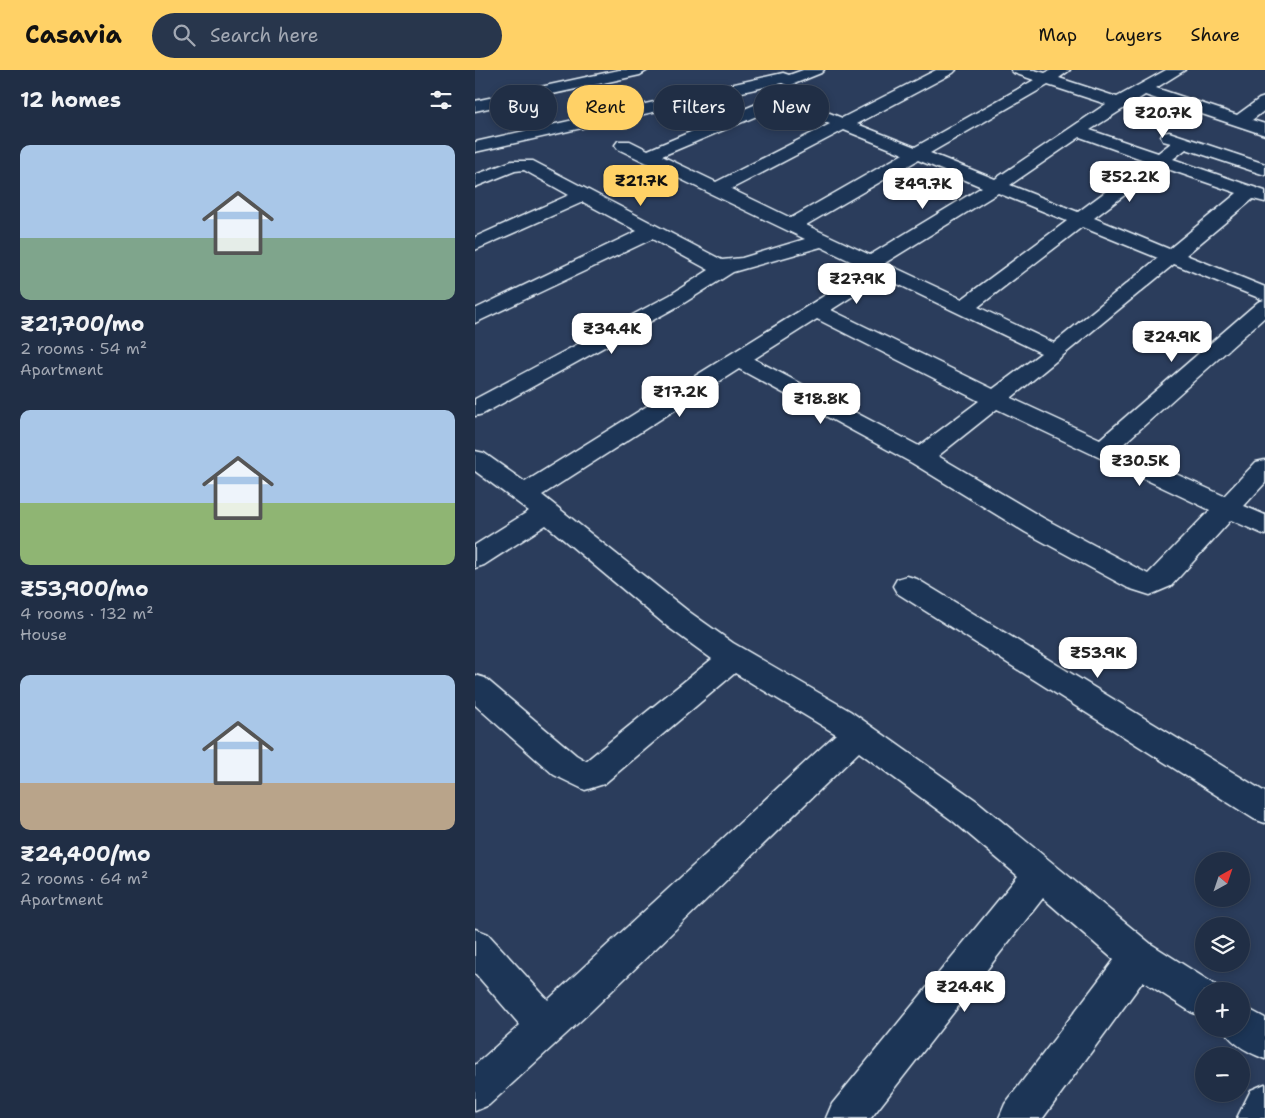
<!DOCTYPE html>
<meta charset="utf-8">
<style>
body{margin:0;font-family:"Shantell Sans",sans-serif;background:#28364c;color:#f1f3f6;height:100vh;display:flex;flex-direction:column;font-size:19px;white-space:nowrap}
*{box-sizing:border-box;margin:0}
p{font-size:16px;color:#a2a8b3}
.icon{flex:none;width:28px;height:28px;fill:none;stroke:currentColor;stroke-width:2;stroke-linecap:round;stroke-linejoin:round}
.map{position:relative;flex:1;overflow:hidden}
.drawer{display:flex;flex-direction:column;background:#202e45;width:475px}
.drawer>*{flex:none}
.top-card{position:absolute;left:15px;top:15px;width:475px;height:45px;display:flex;gap:10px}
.needle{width:32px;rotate:40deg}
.fabs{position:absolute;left:720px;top:782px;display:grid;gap:10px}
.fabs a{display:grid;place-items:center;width:55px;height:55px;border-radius:50%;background:#202e45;box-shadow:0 2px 8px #0003,0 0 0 1px #3d4a5e;font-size:25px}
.price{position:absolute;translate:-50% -42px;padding:0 11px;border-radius:10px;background:#fff;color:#222;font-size:16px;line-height:32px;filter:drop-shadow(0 1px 2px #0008)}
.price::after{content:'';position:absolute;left:50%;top:30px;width:15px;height:11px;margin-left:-8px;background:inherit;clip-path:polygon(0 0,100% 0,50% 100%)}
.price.on{background:#ffd166;color:#111}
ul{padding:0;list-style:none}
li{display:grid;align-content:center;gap:10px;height:265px;padding:0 20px}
li span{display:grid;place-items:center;height:155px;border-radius:10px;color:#555}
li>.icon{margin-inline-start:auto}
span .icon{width:90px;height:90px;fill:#fffc;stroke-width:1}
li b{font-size:21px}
h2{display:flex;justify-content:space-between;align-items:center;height:60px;padding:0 20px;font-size:21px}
.tag{padding:0 18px;border-radius:22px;background:#202e45;box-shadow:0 2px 8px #0003,0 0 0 1px #3d4a5e;font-size:18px;line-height:45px}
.tag.on{background:#ffd166;color:#111}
header{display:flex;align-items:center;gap:30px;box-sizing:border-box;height:70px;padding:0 25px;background:#ffd166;color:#111}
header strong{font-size:24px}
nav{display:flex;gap:28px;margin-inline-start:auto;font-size:18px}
.search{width:350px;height:45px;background:#28364c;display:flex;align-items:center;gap:12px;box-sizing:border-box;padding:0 18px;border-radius:28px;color:#a2a8b3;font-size:19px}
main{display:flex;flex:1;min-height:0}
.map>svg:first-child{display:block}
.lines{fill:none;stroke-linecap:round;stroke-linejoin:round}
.minor-casing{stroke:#e8f1f8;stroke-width:3}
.minor{fill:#1d3557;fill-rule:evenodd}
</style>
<header>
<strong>Casavia</strong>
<div class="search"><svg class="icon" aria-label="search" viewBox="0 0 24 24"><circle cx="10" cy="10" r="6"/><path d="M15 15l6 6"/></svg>Search here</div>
<nav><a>Map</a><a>Layers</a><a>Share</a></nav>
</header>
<main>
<section class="drawer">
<h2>12 homes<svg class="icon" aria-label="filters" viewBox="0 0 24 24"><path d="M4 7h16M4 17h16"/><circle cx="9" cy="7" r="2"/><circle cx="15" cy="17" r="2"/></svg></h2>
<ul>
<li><span style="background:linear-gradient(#a9c7e8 60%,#7fa58c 0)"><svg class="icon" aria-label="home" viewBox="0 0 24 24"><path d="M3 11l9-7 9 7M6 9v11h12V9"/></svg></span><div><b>₹21,700/mo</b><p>2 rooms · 54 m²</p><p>Apartment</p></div></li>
<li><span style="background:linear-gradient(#a9c7e8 60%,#8fb573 0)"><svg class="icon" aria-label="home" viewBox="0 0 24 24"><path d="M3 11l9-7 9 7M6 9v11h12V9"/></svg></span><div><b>₹53,900/mo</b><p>4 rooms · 132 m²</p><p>House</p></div></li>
<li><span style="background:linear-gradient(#a9c7e8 70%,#b9a48a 0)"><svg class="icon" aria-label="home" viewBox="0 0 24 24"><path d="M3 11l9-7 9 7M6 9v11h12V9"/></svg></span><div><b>₹24,400/mo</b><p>2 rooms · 64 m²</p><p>Apartment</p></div></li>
</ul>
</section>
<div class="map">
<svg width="790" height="1048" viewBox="0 0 790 1048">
<rect width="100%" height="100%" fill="#2b3d5c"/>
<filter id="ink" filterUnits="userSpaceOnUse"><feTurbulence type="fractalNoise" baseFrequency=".02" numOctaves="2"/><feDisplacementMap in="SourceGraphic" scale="10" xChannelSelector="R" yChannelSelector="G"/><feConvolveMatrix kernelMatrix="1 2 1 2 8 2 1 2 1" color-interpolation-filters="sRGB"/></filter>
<g filter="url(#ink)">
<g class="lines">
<defs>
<g id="minor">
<path d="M144,0H173L165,5L0,41V31Z"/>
<path d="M328,0H349L346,3L314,16L307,13L0,82V72L308,3L314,5Z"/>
<path d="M461,0H481L478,3L382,54L440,77L559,10L539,3L536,0H559L570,3L576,0H595L584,8L642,27L691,0H710L681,18L762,45L784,29L790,27V40L777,50L790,54V65L670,25L615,60L683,83L696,73L688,71L686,67L688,63L694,62L790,94V105L711,79L698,89L790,121V132L778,129L711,185L790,217V247L644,378L749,426L781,392L790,390V413L769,436L790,445V465L756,450L696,516L675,525L653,518L550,462L437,393L264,299L67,425L213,541L258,573L375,641L502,731L676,874L742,916L744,921H729V947L716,942L668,911L568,1048H524L530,1034L639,890L568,828L396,1048H351L357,1034L543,806L478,751L384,682L115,942L14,1035L0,1041V995L45,955L0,903V859L13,864L73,930L361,664L260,603L129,714L110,720L79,705L0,635V605L10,608L101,685L111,691L237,589L193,557L71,455L9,495L0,498V475L54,441L0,401V381L9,383L50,412L392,199L346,177L258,202L209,233L8,344L0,346V329L195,225L234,200L177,169L0,253V239L162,161L108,132L0,180V167L94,125L49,100L40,101L0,117V105L37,91H58L247,190L267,188L330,169L143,79L140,75L143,71H155L173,80L300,26L324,18L332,23L322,30L367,48ZM573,15L631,34L520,109L455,83ZM308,35L355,54L241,112L187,86ZM369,60L428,84L316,148L256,119ZM605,67L672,91L603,142L535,115ZM443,90L507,117L395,185L331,155ZM687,97L762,123L694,179L619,148ZM523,123L592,151L487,229L410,193ZM607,157L683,188L579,273L503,237ZM699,194L789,230L783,232L625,369L536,328ZM408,207L566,283L518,319L356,240ZM342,249L504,331L444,376L279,289ZM522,339L735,440L673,504L568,448L463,386Z"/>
<path d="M432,506L442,509L790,722V753L779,749L422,523L418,516L422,509Z"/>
<path d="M766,935L790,948V989C775,983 756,974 749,959H766Z"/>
<path d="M790,1014V1048H762L776,1020Z"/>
</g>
</defs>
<!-- minor casing -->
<use href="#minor" class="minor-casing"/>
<!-- minor -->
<use href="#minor" class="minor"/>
</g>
</g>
</svg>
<div class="fabs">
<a><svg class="needle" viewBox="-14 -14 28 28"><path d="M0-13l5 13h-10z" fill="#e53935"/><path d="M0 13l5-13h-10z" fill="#a2a8b3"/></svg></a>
<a><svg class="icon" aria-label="layers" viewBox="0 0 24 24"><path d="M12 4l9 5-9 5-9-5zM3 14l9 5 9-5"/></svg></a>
<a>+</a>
<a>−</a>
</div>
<b class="price" style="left:688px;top:69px">₹20.7K</b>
<b class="price" style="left:655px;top:133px">₹52.2K</b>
<b class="price on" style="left:166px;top:137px">₹21.7K</b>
<b class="price" style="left:448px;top:140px">₹49.7K</b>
<b class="price" style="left:382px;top:235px">₹27.9K</b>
<b class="price" style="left:137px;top:285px">₹34.4K</b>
<b class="price" style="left:697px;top:293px">₹24.9K</b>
<b class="price" style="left:205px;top:348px">₹17.2K</b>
<b class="price" style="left:346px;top:355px">₹18.8K</b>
<b class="price" style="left:665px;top:417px">₹30.5K</b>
<b class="price" style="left:623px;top:609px">₹53.9K</b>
<b class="price" style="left:490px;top:943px">₹24.4K</b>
<div class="top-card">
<a class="tag">Buy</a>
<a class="tag on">Rent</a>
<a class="tag">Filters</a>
<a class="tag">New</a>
</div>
</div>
</main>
